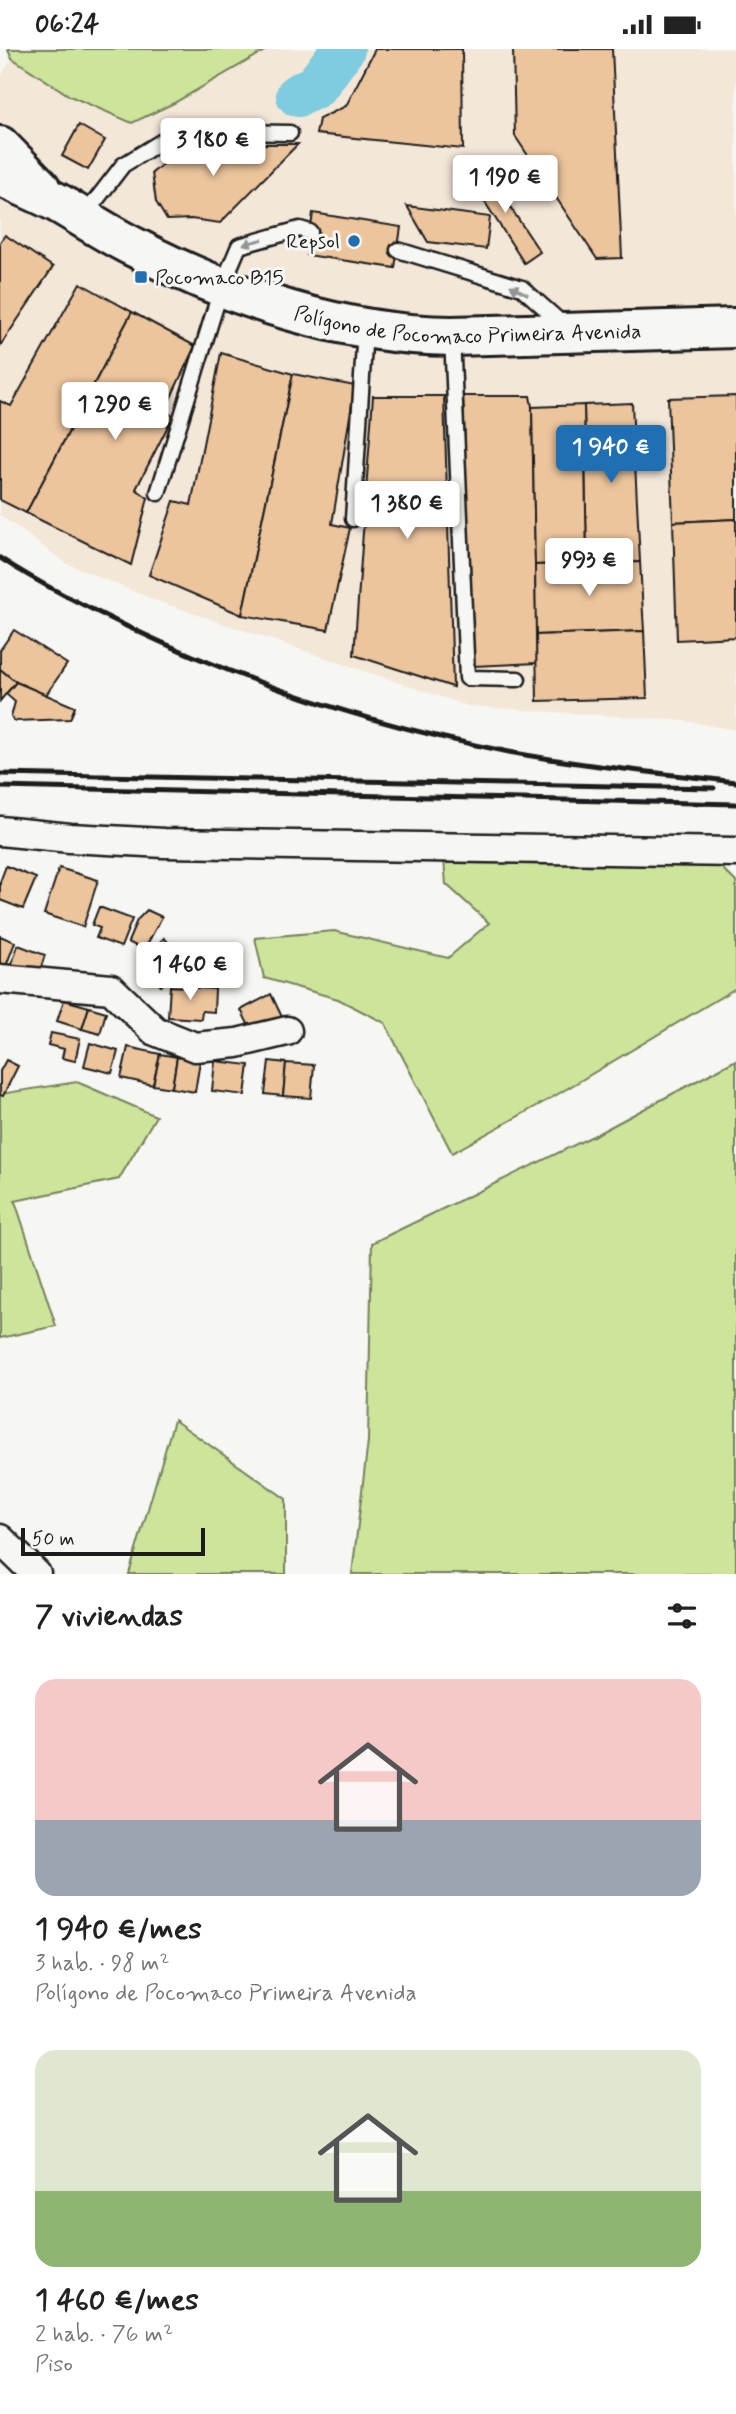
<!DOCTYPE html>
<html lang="es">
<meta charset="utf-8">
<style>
body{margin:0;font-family:Mynerve,sans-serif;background:#f6f6f6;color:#222;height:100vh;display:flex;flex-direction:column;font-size:26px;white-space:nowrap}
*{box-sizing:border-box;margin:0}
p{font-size:23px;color:#767676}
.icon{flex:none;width:38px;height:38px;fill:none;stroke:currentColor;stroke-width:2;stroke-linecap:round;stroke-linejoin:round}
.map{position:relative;height:1525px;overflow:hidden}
.sheet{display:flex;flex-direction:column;background:#fff;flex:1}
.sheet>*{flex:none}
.scale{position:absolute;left:21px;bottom:18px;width:184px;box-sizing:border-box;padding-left:7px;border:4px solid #1c1c1c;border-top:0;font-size:19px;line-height:24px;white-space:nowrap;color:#1c1c1c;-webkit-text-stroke:5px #f6f6f2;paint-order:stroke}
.price{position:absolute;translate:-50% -60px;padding:0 16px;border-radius:7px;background:#fff;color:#222;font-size:23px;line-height:46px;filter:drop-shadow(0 2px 4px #0008)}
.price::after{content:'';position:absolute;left:50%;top:42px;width:21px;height:16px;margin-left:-10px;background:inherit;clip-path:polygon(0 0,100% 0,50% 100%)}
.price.on{background:#1f6fb2;color:#fff}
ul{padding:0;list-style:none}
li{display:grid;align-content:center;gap:14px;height:371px;padding:0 35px}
li span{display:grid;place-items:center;height:217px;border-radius:21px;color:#555}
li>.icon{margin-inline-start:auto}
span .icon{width:126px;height:126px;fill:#fffc;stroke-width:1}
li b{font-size:30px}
h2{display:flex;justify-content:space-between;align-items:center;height:84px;padding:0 35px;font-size:30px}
.status{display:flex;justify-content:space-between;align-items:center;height:49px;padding:0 35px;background:#fff;direction:ltr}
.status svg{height:19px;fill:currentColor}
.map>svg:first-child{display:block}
.built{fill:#f3e7d8}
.green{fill:#cce59b;stroke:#74805c;stroke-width:2}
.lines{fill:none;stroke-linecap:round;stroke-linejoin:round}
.river{stroke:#7fcbdf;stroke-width:44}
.building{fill:#edc59d;stroke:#1c1c1c;stroke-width:2}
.lane-casing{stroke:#1c1c1c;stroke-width:19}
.street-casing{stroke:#1c1c1c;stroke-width:33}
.secondary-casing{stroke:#1c1c1c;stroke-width:44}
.lane{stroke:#f6f6f2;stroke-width:14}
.street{stroke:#f6f6f2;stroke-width:28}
.secondary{stroke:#f6f6f2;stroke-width:38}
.rail{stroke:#1c1c1c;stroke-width:5}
.oneway{fill:#949492}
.poi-dot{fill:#1f6fb2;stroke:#f6f6f2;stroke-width:2.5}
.labels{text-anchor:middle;stroke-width:6;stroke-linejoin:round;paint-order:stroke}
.poi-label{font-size:21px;fill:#1c1c1c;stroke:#f6f6f2;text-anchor:end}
.street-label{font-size:21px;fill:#1c1c1c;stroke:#f6f6f2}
</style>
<div class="status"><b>06:24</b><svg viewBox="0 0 49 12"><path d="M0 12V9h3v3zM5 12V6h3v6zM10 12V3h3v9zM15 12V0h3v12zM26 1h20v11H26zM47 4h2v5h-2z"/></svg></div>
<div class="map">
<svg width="736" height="1525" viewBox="0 0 736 1525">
<rect width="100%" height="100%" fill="#f6f6f2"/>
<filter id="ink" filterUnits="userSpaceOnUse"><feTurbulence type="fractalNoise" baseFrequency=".0143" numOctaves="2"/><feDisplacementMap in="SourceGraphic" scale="14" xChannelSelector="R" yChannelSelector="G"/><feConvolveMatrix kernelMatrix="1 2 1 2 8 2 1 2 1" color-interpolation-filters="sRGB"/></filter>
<g filter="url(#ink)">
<!-- built -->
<path class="built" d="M268,0H736V681L686,672L468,657L157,552L66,514L0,466V29L12,9L70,47L174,54Z"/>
<!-- green -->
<g class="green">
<path d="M8,0H268L174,54L132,74L70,47L12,9Z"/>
<path d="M444,811L720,817L736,833V939L553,1048L452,1104L385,974L338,950L264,929L255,889L334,882L448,909L489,874L446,835Z"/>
<path d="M736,1011V1525H352L368,1392L372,1194L597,1085Z"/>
<path d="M77,1033L156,1067L119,1130L15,1152L56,1277L0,1289V1045Z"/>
<path d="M174,1371L286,1450V1525H129Z"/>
</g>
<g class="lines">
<!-- river -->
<path class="river" d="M298,46L316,37L343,0"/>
</g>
<!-- building -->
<g class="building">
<path d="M375,0H462L463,100L316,85L319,70L346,57Z"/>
<path d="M513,0H612L622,209L597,210L515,87Z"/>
<path d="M79,76L105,91L88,121L62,107Z"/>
<path d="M223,92L233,95H298L220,174L191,170L167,171L156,153L152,124L188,94Z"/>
<path d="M481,114L540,203L524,214L472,133Z"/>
<path d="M407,157L490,168L486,200L428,193Z"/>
<path d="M313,164L401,178L395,219L307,206Z"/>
<path d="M5,186L53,218L0,297V193Z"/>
<path d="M80,234L132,263L26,464L0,451V352L11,357Z"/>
<path d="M132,263L195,297L165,361L173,367L136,440L148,449L131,516L26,464Z"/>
<path d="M221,304L293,325L242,566L149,526L174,452L191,456Z"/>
<path d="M293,325L355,337L332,475L350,479L328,581L242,566Z"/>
<path d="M373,347H444L453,638L354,606Z"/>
<path d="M463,347H530L532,358L537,614L473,617Z"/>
<path d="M736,347V470L673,473L668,349Z"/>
<path d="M632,354L640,513L587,514L584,356Z"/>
<path d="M584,356L587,514L535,516L532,358Z"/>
<path d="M736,470V588L677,591L673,473Z"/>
<path d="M640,513L644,582L536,586L535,516Z"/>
<path d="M14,581L67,615L46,646L16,633L0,620V601Z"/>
<path d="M644,582L647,649L537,652L536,586Z"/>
<path d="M0,620L16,633L0,652Z"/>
<path d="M16,633L75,658L70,670L15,672L11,668L15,653L6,645Z"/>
<path d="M6,817L36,829L23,860L0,851V833Z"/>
<path d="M59,819L98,831L83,878L44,865Z"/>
<path d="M99,858L132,870L121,898L96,889L100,879L92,876Z"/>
<path d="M147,861L162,868L144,901L128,893L137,871Z"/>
<path d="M0,887L15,893L6,917L0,915Z"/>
<path d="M164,889L186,911L161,937L146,922L152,915L145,908Z"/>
<path d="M18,896L45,906L38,927L11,918Z"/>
<path d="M170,937L215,940L214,963L202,962L201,970L168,968Z"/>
<path d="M271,945L282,968L252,983L241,961Z"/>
<path d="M64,951L89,958L82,980L57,972Z"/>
<path d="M89,958L106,963L100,985L82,980Z"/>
<path d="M51,984L80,990L75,1012L62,1009L64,1000L48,996Z"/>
<path d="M90,994L118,1002L112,1024L84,1017Z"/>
<path d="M128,998L160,1005L153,1036L121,1029Z"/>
<path d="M160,1005L177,1008L172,1039L153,1036Z"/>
<path d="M177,1008L200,1012L195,1043L172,1039Z"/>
<path d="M6,1011L18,1017L3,1047L0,1046V1022Z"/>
<path d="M215,1012L249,1016L245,1046L212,1042Z"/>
<path d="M269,1012L286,1014L283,1047L265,1045Z"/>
<path d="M286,1014L314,1016L311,1049L283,1047Z"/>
</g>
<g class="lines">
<defs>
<g id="lane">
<path d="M83,168L123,116L164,91L222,83L290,84"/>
<path d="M398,201L522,239L566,278"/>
<path d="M452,287L467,629L518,630"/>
<path d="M158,444L222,237L239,197L300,180L310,183"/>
<path d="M353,470L365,280"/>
</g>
<g id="street">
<path d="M0,782L70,789L164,794L736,803"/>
<path d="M0,930L111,940L155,982L195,998L237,994L287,982"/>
<path d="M0,1490L36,1525"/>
</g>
<g id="secondary">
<path d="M0,97L40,138"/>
<path id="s1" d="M0,127C19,136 39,144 58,154C84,169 109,186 136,199C232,249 343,286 452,287L736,279"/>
</g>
</defs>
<!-- lane casing -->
<use href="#lane" class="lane-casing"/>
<!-- street casing -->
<use href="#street" class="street-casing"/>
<!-- secondary casing -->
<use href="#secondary" class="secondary-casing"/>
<!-- lane -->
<use href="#lane" class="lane"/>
<!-- street -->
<use href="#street" class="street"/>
<!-- secondary -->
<use href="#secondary" class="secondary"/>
<!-- rail -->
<g class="rail">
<path d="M0,509C40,535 83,556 126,577C248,635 377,677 509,703C584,717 660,724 736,733"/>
<path d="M0,725L714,739"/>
<path d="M0,738L736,755"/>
</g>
</g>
<!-- one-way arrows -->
<defs><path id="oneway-solid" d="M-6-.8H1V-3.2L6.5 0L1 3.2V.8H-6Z" transform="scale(1.75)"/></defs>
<g class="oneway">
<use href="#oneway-solid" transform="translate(253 193) rotate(165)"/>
<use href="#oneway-solid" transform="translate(519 241) rotate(-153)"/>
</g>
</g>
<!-- markers -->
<g class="poi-dot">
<circle cx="354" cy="192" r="7"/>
<rect x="134" y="221" width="14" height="14" rx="3.5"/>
</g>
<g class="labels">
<!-- poi labels -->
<g class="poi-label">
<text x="340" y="199">Repsol</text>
<text x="155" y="235" text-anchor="start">Pocomaco B15</text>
</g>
<!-- street labels -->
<g class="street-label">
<text dy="7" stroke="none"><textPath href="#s1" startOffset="500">Polígono de Pocomaco Primeira Avenida</textPath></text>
</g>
</g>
</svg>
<div class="scale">50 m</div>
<b class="price" style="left:213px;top:129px">3 180 €</b>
<b class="price" style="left:505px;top:166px">1 190 €</b>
<b class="price" style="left:115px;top:393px">1 290 €</b>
<b class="price on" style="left:611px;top:436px">1 940 €</b>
<b class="price" style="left:407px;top:492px">1 380 €</b>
<b class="price" style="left:589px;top:549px">993 €</b>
<b class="price" style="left:190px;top:953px">1 460 €</b>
</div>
<section class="sheet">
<h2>7 viviendas<svg class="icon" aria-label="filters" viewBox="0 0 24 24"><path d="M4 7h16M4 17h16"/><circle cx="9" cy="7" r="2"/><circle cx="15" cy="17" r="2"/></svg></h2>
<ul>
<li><span style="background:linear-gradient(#f6c9c9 65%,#9aa5b1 0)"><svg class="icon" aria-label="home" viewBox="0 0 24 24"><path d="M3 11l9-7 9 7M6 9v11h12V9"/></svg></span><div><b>1 940 €/mes</b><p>3 hab. · 98 m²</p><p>Polígono de Pocomaco Primeira Avenida</p></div></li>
<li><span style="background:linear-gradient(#dfe7d0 65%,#8fb573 0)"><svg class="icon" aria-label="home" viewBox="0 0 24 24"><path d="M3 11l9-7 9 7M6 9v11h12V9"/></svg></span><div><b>1 460 €/mes</b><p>2 hab. · 76 m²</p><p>Piso</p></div></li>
</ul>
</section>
